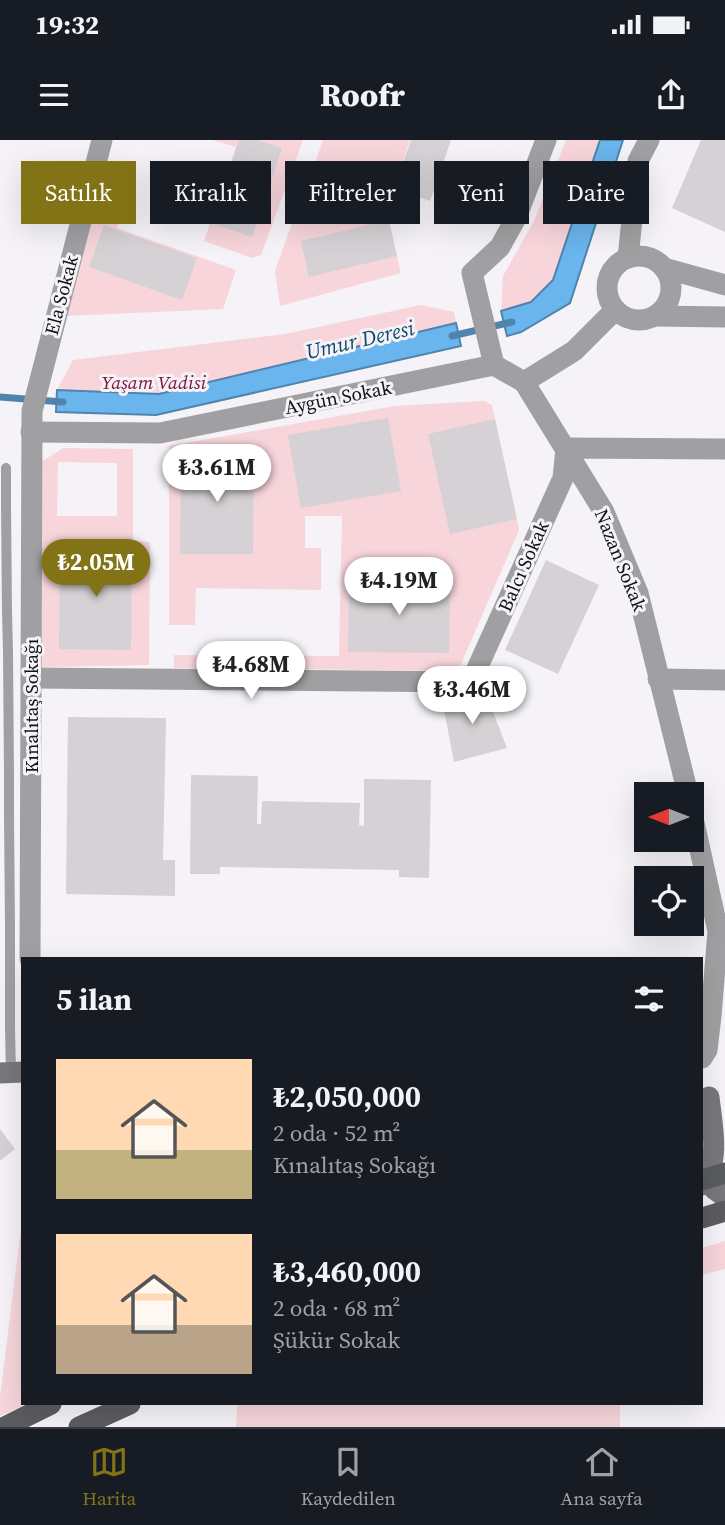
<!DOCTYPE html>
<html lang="tr">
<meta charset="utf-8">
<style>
body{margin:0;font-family:"Source Serif 4",serif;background:#242831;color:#f1f3f6;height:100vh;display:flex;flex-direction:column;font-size:26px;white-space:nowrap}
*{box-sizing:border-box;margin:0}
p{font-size:23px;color:#9ea1a6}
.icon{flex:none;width:38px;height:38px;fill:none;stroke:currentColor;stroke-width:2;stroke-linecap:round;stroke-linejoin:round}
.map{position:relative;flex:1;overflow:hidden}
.drawer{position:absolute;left:21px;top:817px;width:682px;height:448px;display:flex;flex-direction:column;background:#171b24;border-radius:0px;box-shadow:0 7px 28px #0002}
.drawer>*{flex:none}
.guide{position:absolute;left:21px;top:21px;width:684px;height:63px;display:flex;gap:14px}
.needle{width:46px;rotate:270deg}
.buttons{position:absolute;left:634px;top:642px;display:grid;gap:14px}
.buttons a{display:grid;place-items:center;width:70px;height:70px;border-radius:0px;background:#171b24;box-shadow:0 7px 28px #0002;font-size:35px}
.price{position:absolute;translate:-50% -60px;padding:0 16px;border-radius:24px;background:#fff;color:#222;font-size:23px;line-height:46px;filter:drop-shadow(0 2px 4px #0008)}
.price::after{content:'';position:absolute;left:50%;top:42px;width:21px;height:16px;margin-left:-10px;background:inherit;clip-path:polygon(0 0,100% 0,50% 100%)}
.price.active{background:#827416;color:#fff}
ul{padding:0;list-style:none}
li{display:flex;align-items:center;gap:21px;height:175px;padding:0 35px}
li span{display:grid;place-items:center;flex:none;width:196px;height:140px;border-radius:0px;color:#555}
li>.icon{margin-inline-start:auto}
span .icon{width:84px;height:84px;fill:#fffc;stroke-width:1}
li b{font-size:30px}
h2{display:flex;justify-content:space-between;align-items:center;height:84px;padding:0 35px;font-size:30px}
.chip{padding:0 24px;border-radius:0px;background:#171b24;box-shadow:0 7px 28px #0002;font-size:24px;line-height:63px}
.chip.active{background:#827416;color:#fff}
.status{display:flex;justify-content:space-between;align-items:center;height:49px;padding:0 35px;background:#171b24;direction:ltr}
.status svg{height:19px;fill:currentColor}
header{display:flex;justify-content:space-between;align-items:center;height:91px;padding:0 35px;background:#171b24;font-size:32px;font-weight:800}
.menu{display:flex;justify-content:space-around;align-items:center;height:98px;border-top:2px solid #363941;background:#171b24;font-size:19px;color:#9ea1a6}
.menu a{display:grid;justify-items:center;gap:4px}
.menu .active{color:#827416}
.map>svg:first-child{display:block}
.green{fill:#f7d5db;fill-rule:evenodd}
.water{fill:#6ab5ed;stroke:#5084ac;stroke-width:2}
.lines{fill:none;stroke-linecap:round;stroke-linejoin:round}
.stream{stroke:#5084ac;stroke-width:7}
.building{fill:#d5d1d4}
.lane{stroke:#a0a0a2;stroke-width:10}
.street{stroke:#a0a0a2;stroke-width:21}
.secondary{stroke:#78787b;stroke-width:21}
.primary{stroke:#5b5c60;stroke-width:21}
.lane-bridge{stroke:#a0a0a2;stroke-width:10}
.labels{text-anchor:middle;stroke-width:6;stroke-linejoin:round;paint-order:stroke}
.street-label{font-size:19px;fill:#131314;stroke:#f5f3f7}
.park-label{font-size:19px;font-style:italic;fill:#81173a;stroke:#f5f3f7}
.water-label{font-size:21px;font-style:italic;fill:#0f496e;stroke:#f5f3f7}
</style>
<div class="status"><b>19:32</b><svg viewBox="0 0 49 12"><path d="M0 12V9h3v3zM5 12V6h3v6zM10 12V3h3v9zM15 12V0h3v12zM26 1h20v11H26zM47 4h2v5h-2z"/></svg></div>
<header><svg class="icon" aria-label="menu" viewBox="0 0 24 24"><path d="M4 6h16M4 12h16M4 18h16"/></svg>Roofr<svg class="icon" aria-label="share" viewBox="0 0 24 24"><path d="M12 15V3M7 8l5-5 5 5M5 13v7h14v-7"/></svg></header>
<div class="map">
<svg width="725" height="1287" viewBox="0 0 725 1287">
<rect width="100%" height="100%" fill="#f5f3f7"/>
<!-- green -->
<g class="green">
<path d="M212,0H303L261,115L252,118L204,101L236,7Z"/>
<path d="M323,0H410L389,60L317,38L313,29Z"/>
<path d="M566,0H622L570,163L507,196L501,171L503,136L534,81Z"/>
<path d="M104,28L132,38L117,88L236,130L223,169L66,176Z"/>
<path d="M311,49L386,72L401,133L280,166L275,131L303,52Z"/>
<path d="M421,165L454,172L461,206L156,275L56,272L57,250L73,220L285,194Z"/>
<path d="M484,261L492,265L519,390L458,531L174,528V515L339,516L342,376H305V408H321V450L196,448L195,485H169V306L395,266Z"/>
<path d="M63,308L133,309V401L150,402L149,525L41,527V322ZM58,322L117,323V376H57Z"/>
<path d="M23,1072V1264H28L0,1276V1257Z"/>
<path d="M725,1101V1129L702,1135V1108Z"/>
<path d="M237,1264H620V1287H236Z"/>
</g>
<!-- water -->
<g class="water">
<path d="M600,0H623L570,163L521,192L507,196L501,171L531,162L553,140Z"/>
<path d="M456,183L461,206L156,275L56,272L57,250L159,254Z"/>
</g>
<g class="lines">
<!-- stream -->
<g class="stream">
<path d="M452,196L512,182"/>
<path d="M0,257L63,262"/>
</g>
</g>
<!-- building -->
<g class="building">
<path d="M239,0H257L282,8L252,97L211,83Z"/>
<path d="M411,0H451L430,61L394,48Z"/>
<path d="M701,0H725V92L672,68Z"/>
<path d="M389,80L397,116L309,137L301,101Z"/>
<path d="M104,85L197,118L182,160L89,127Z"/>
<path d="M388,278L401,351L301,368L288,295Z"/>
<path d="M495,279L517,379L450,394L428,294Z"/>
<path d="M181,314H254L253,414H180Z"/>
<path d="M60,408H132L131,510L59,509Z"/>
<path d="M546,420L599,445L558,534L505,510Z"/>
<path d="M349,442L450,443L449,513L348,512Z"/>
<path d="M441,554H486L507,608L454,622Z"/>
<path d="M68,577L166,578L163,720H175V756L66,754Z"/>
<path d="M191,635L258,636L257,684H261L262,661L360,663L359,685L364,686V639L431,640L429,738L399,737V730L220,727V734H190Z"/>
<path d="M0,989L15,1009L0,1021Z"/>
</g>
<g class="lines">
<!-- lane -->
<g class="lane">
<path d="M6,364L7,472"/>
<path d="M8,512L9,635"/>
<path d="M9,675L10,788"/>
<path d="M10,889L11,933"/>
</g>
<!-- street -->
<g class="street">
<circle cx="639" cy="148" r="32"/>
<path d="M628,118L638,21L649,0"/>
<path d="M664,128L725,145"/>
<path d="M656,176L725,177"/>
<path d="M494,225L472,133L500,107L516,78L546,0"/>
<path d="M524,242L604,372L638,453L688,654"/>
<path d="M31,292L160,293L494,225L524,242L574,211L615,170"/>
<path d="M31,538L471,542L563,338L566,308L725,309"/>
<path d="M658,539L725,540"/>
<path d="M691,669L718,791L711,876L707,910L702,918"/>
<path d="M30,819L32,271L102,0"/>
</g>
<!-- secondary -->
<g class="secondary">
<path d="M0,933L23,932"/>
<path d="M703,1028L714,1049L725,1057"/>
<path d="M702,1045C721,1021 712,985 709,957"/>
</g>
<!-- primary -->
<g class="primary">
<path d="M702,1040L725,1033"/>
<path d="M702,1078L725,1071"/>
<path d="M5,1287L51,1264"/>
<path d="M79,1287L130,1264"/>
</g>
<!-- lane-bridge -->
<g class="lane-bridge">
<path d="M6,328V364"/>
<path d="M7,472L8,512"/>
<path d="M9,635V675"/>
<path d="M10,788V889"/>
</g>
</g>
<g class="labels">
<!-- street labels -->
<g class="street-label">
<text transform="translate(61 155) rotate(-75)" y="7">Ela Sokak</text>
<text transform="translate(338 257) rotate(-11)" y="7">Aygün Sokak</text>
<text transform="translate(621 420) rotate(68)" y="7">Nazan Sokak</text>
<text transform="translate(523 426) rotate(-66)" y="7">Balcı Sokak</text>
<text transform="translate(31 566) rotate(-90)" y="7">Kınalıtaş Sokağı</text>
</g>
<!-- park labels -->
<g class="park-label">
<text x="154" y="249">Yaşam Vadisi</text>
</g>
<!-- water labels -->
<g class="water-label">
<text transform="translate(360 200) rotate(-13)" y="7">Umur Deresi</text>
</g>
</g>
</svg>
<div class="buttons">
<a><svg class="needle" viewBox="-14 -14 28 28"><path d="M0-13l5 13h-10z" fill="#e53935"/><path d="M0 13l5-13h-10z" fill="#9ea1a6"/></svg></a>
<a><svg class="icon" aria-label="locate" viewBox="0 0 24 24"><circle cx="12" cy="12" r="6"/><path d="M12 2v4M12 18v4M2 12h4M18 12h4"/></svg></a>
</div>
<b class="price" style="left:217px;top:364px">₺3.61M</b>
<b class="price active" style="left:96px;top:459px">₺2.05M</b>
<b class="price" style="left:399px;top:477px">₺4.19M</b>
<b class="price" style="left:251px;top:561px">₺4.68M</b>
<b class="price" style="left:472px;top:586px">₺3.46M</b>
<div class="guide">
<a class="chip active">Satılık</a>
<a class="chip">Kiralık</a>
<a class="chip">Filtreler</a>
<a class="chip">Yeni</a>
<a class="chip">Daire</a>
</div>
<section class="drawer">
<h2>5 ilan<svg class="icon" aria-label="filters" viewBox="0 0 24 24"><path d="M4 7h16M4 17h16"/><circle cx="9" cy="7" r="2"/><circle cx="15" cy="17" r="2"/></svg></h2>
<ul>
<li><span style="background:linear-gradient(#ffd9b3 65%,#c2b280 0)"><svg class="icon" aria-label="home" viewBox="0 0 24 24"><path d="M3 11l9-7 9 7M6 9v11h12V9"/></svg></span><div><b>₺2,050,000</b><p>2 oda · 52 m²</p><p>Kınalıtaş Sokağı</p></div></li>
<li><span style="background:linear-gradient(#ffd9b3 65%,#b9a48a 0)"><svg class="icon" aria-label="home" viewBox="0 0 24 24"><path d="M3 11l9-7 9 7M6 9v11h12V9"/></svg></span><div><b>₺3,460,000</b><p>2 oda · 68 m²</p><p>Şükür Sokak</p></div></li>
</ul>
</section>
</div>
<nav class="menu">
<a class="active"><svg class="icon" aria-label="map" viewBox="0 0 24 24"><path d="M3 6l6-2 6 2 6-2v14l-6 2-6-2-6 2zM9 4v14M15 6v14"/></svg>Harita</a>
<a><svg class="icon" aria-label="saved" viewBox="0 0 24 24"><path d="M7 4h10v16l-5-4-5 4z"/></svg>Kaydedilen</a>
<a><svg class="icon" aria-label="home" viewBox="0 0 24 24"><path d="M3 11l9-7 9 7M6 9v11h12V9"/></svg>Ana sayfa</a>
</nav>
